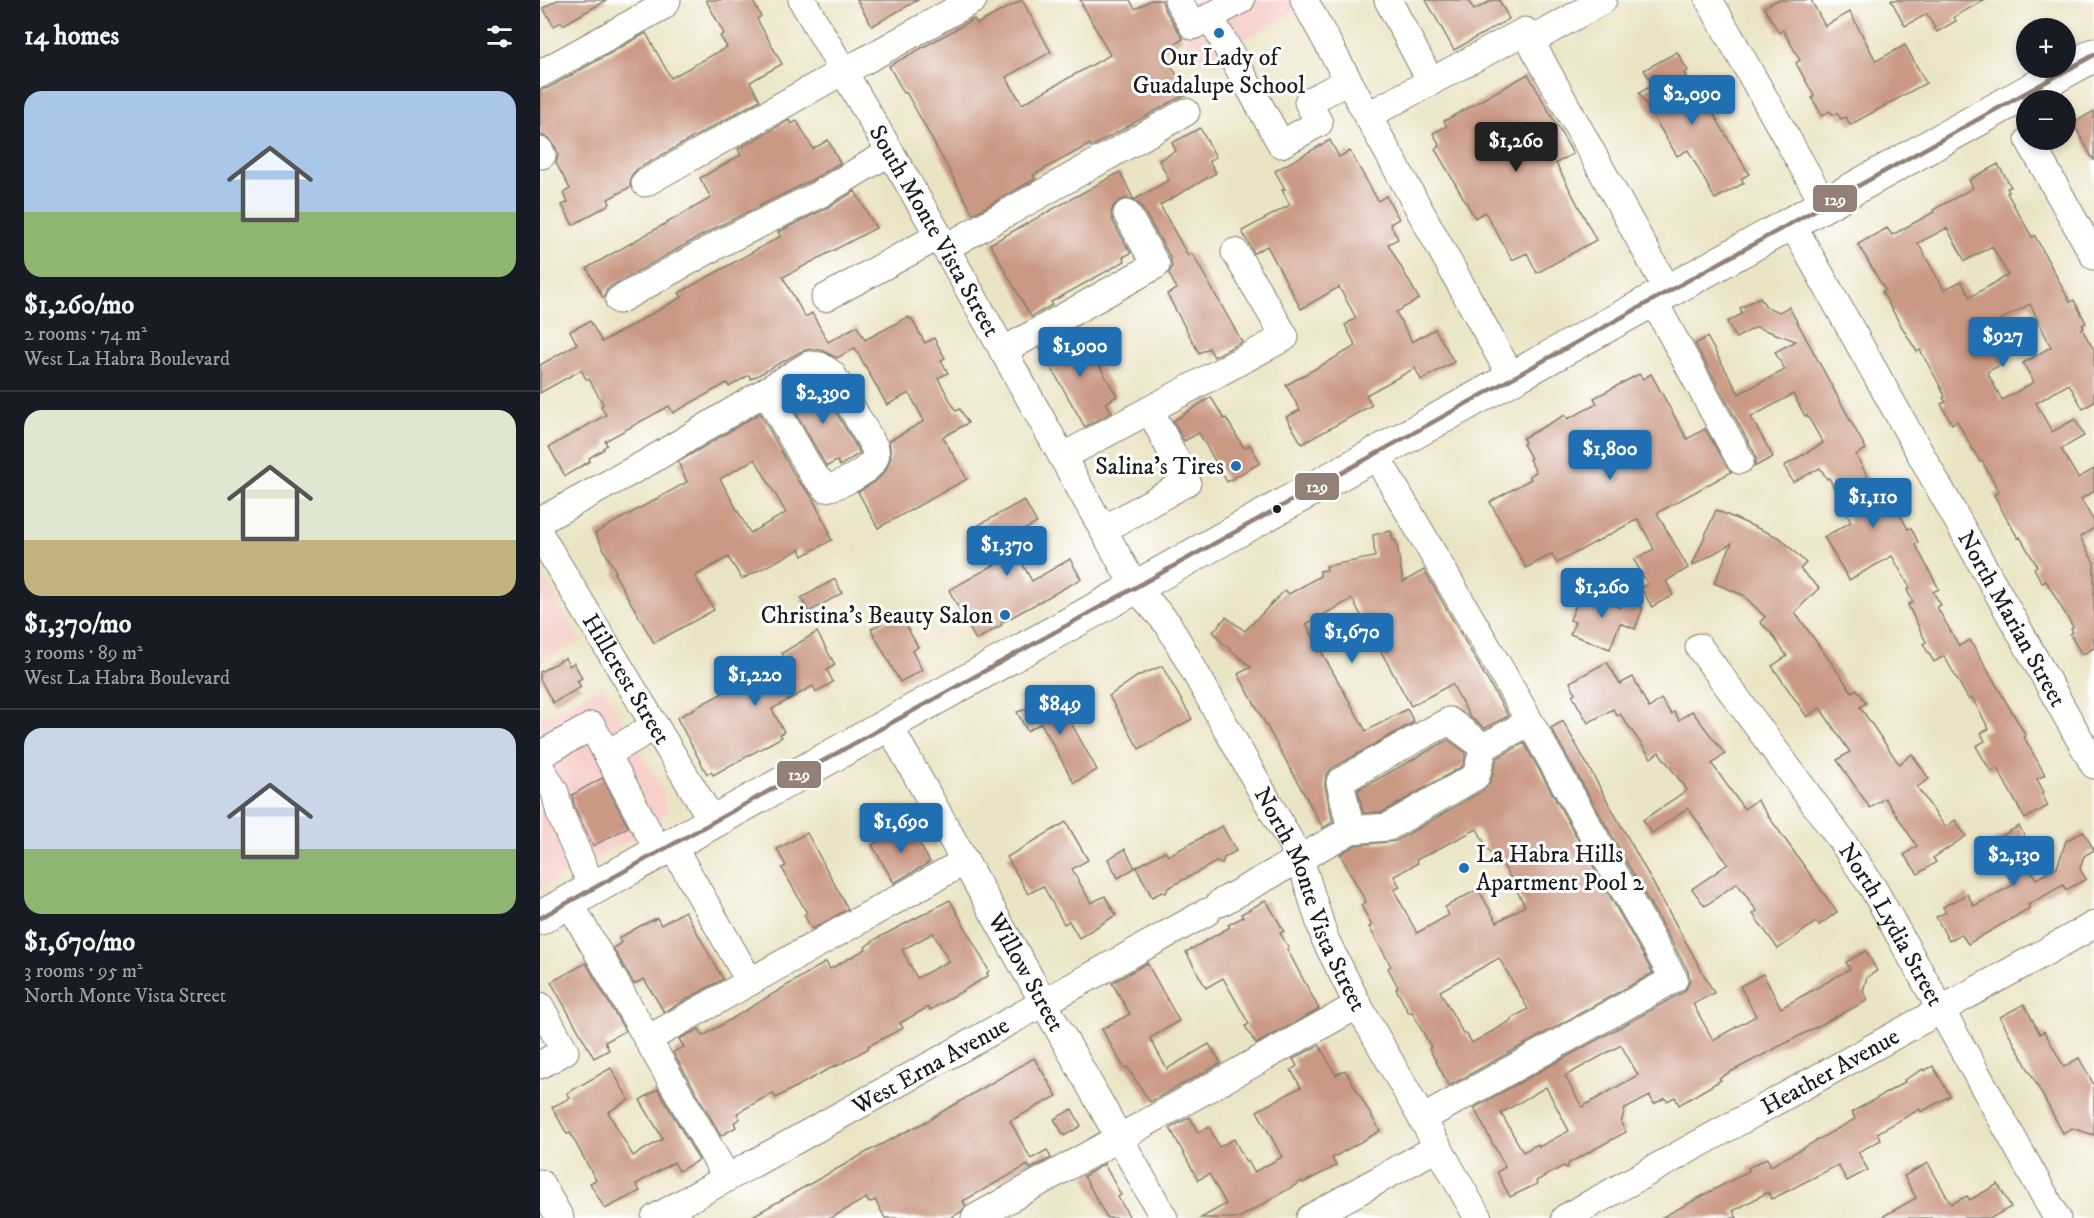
<!DOCTYPE html>
<meta charset="utf-8">
<style>
body{margin:0;font-family:"IM FELL DW Pica",serif;background:#20242c;color:#f1f3f6;height:100vh;display:flex;flex-direction:column;font-size:22px;white-space:nowrap}
*{box-sizing:border-box;margin:0}
p{font-size:20px;color:#9ea1a6}
.icon{flex:none;width:33px;height:33px;fill:none;stroke:currentColor;stroke-width:2;stroke-linecap:round;stroke-linejoin:round}
.map{position:relative;flex:1;overflow:hidden}
.sheet{display:flex;flex-direction:column;background:#171b24;width:540px}
.sheet>*{flex:none}
.tools{position:absolute;left:1476px;top:18px;display:grid;gap:12px}
.tools a{display:grid;place-items:center;width:60px;height:60px;border-radius:50%;background:#171b24;box-shadow:0 3px 9px #0003;font-size:30px}
.price{position:absolute;translate:-50% -51px;padding:0 14px;border-radius:6px;background:#1f6fb2;color:#fff;font-size:20px;line-height:39px;filter:drop-shadow(0 2px 3px #0008)}
.price::after{content:'';position:absolute;left:50%;top:36px;width:18px;height:14px;margin-left:-9px;background:inherit;clip-path:polygon(0 0,100% 0,50% 100%)}
.price.selected{background:#222;color:#fff}
ul{padding:0;list-style:none}
li{display:grid;align-content:center;gap:12px;height:318px;padding:0 24px}
li+li{border-top:2px solid #363941}
li span{display:grid;place-items:center;height:186px;border-radius:18px;color:#555}
li>.icon{margin-inline-start:auto}
span .icon{width:108px;height:108px;fill:#fffc;stroke-width:1}
li b{font-size:26px}
h2{display:flex;justify-content:space-between;align-items:center;height:72px;padding:0 24px;font-size:26px}
main{display:flex;flex:1;min-height:0}
.map>svg:first-child{display:block}
.built{fill:#f7d0cc}
.building{fill:#ca9984;fill-rule:evenodd}
.lines{fill:none;stroke-linecap:round;stroke-linejoin:round}
.minor-casing{stroke:#848070;stroke-width:29}
.major-casing{stroke:#848070;stroke-width:35}
.minor{stroke:#fff;stroke-width:27}
.major{stroke:#fff;stroke-width:33}
.bus-1-casing{stroke:#fff;stroke-width:9}
.bus-1{stroke:#938177;stroke-width:4.5}
.poi-dot{fill:#1f6fb2;stroke:#fff;stroke-width:2}
.bus-dot{fill:#1c1c1c;stroke:#fff;stroke-width:2}
.labels{text-anchor:middle;stroke-width:6;stroke-linejoin:round;paint-order:stroke}
.poi-label{font-size:24px;fill:#1c1c1c;stroke:#fff;text-anchor:end}
.street-label{font-size:24px;fill:#1c1c1c;stroke:#fff}
.line-badge{stroke:#fff;stroke-width:2}
.badge-label{font-size:16px;text-anchor:middle;font-weight:bold;fill:#fff}
</style>
<main>
<section class="sheet">
<h2>14 homes<svg class="icon" aria-label="filters" viewBox="0 0 24 24"><path d="M4 7h16M4 17h16"/><circle cx="9" cy="7" r="2"/><circle cx="15" cy="17" r="2"/></svg></h2>
<ul>
<li><span style="background:linear-gradient(#a9c7e8 65%,#8fb573 0)"><svg class="icon" aria-label="home" viewBox="0 0 24 24"><path d="M3 11l9-7 9 7M6 9v11h12V9"/></svg></span><div><b>$1,260/mo</b><p>2 rooms · 74 m²</p><p>West La Habra Boulevard</p></div></li>
<li><span style="background:linear-gradient(#dfe7d0 70%,#c2b280 0)"><svg class="icon" aria-label="home" viewBox="0 0 24 24"><path d="M3 11l9-7 9 7M6 9v11h12V9"/></svg></span><div><b>$1,370/mo</b><p>3 rooms · 89 m²</p><p>West La Habra Boulevard</p></div></li>
<li><span style="background:linear-gradient(#c9d6e8 65%,#8fb573 0)"><svg class="icon" aria-label="home" viewBox="0 0 24 24"><path d="M3 11l9-7 9 7M6 9v11h12V9"/></svg></span><div><b>$1,670/mo</b><p>3 rooms · 95 m²</p><p>North Monte Vista Street</p></div></li>
</ul>
</section>
<div class="map">
<svg width="1554" height="1218" viewBox="0 0 1554 1218">
<rect width="100%" height="100%" fill="#fff"/>
<filter id="ink" filterUnits="userSpaceOnUse"><feTurbulence type="fractalNoise" baseFrequency=".0167" numOctaves="2"/><feDisplacementMap in="SourceGraphic" scale="12" xChannelSelector="R" yChannelSelector="G"/><feConvolveMatrix kernelMatrix="1 2 1 2 8 2 1 2 1" color-interpolation-filters="sRGB"/></filter>
<filter id="wash" filterUnits="userSpaceOnUse"><feTurbulence type="fractalNoise" baseFrequency=".008" numOctaves="4" result="noise"/><feDisplacementMap in="SourceGraphic" scale="24" xChannelSelector="R" yChannelSelector="G"/><feGaussianBlur stdDeviation="1.35" result="paint"/><feColorMatrix in="noise" values="0 0 0 0 0 0 0 0 0 0 0 0 0 0 0 0 0 1.4 0 .05"/><feComposite in="paint" operator="in"/></filter>
<g filter="url(#wash)">
<rect width="100%" height="100%" fill="#ebe4c4"/>
<!-- built -->
<g class="built">
<path d="M623,0H775L660,65Z"/>
<path d="M0,571L40,641L0,663Z"/>
<path d="M62,686L118,781L125,798L127,810L118,824L0,889V718Z"/>
</g>
<g id="blocks">
<!-- building -->
<g class="building">
<path d="M17,0H67L23,25L21,22L14,26L3,8Z"/>
<path d="M166,0H212L221,16L217,19L242,64L210,82L220,100L97,169L91,176L90,187L68,199L70,204L33,225L22,205L28,202L23,193L30,189L16,163L18,155L16,148L9,138L0,135V90L8,88L106,33L131,78L187,47L180,36L184,34Z"/>
<path d="M317,0H378L332,26Z"/>
<path d="M482,0L511,52L466,77L482,104L570,55L540,0H590L595,9L611,0H622L624,8L643,39L623,51L648,95L638,98L551,147L550,144L493,175L495,179L433,214L366,92L364,93L349,66L434,19L437,24Z"/>
<path d="M886,0H928L934,10L953,0H959L969,19L914,50Z"/>
<path d="M1238,0H1271L1285,26L1310,12L1336,61L1365,45L1386,83L1310,125L1306,117L1301,119L1297,113L1293,115L1290,111L1282,116L1272,98L1274,96L1256,63L1260,60L1243,30L1239,33L1224,7Z"/>
<path d="M1351,0H1444L1414,17L1416,21L1397,32L1387,14L1365,26Z"/>
<path d="M1137,52L1148,71L1144,73L1161,104L1166,101L1209,174L1201,179L1204,183L1175,199L1148,150L1137,156L1099,93L1113,85L1104,70Z"/>
<path d="M988,74L1033,154L1016,163L1056,240L997,273L987,253L972,260L945,212L935,218L895,149L900,146L893,133L907,126L904,121Z"/>
<path d="M1554,111V161L1533,123Z"/>
<path d="M249,120L251,124L257,121L273,149L288,140L300,163L270,181L175,228L71,286L66,291L63,298L47,268L171,198L160,178L201,155L198,149Z"/>
<path d="M660,128L676,157L669,161L676,173L620,205L648,256L652,253L702,342L674,357L669,348L659,353L627,294L637,289L629,274L632,266L630,257L601,206L595,201L588,198L579,201L573,207L571,213L573,222L591,253L583,257L585,261L511,302L512,305L491,317L450,244L580,172L594,200L629,180L619,160L636,151L632,143Z"/>
<path d="M790,140L799,157L810,151L838,201L846,196L859,219L850,224L858,239L848,244L879,299L856,312L872,342L895,329L914,362L881,380L875,368L826,395L832,405L762,444L746,417L760,410L746,385L816,346L805,325L816,318L799,287L761,309L727,246L714,253L702,231L750,205L742,190L745,189L735,171Z"/>
<path d="M1458,164L1471,187L1467,188L1469,192L1467,193L1492,237L1495,236L1530,302L1534,300L1546,323L1542,325L1544,328L1542,329L1554,350V402L1543,409L1529,384L1496,403L1512,432L1535,419L1544,436L1521,449L1538,478L1554,469V491L1541,499L1554,522V528L1540,537L1554,563V648L1542,655L1530,634L1533,632L1531,629L1533,627L1506,581L1502,583L1494,568L1497,566L1480,537L1478,538L1469,523L1454,495L1459,492L1442,461L1440,462L1417,421L1412,424L1401,404L1406,402L1403,398L1405,397L1399,384L1380,350L1377,352L1359,322L1342,292L1345,290L1318,244L1347,228L1352,235L1394,212L1393,210L1433,188L1429,180ZM1407,228L1425,261L1452,246L1468,275L1430,297L1421,281L1404,290L1378,243ZM1490,304L1511,347L1483,363L1494,382L1462,400L1447,372L1466,362L1447,327Z"/>
<path d="M315,191L336,228L243,277L265,317L272,313L288,342L317,326L325,340L368,317L369,319L371,318L385,343L394,338L405,358L401,360L408,373L398,378L416,411L420,409L428,423L403,437L427,479L338,528L318,492L337,480L346,470L351,457L349,441L384,421L369,393L347,405L315,348L297,358L281,350L270,349L262,351L211,379L209,375L189,387L187,383L133,413L129,406L65,441L67,445L63,448L64,449L49,458L50,461L25,476L9,447L66,415L61,406L63,404L49,379H46L41,370L0,393V365L37,344L30,331L50,321L62,342L142,297L139,293L241,236L238,232L285,209Z"/>
<path d="M1220,297L1226,307L1239,312L1249,307L1326,449L1316,455L1331,483L1340,478L1368,529L1371,528L1378,542L1375,544L1399,589L1393,592L1401,605L1397,607L1419,646L1430,640L1486,736L1484,737L1505,775L1497,779L1504,792L1502,794L1508,806L1485,819L1457,768L1451,772L1436,746L1445,741L1441,733L1449,729L1432,698L1429,700L1404,656L1394,662L1383,644L1386,642L1368,605L1373,602L1367,590L1370,588L1352,556L1309,580L1284,537L1311,522L1289,478L1287,479L1280,468L1253,482L1244,466L1283,443L1267,415L1265,416L1253,394L1211,417L1233,457L1214,467L1216,460L1214,452L1155,344L1167,337L1199,394L1245,370L1235,352L1256,341L1216,327L1196,338L1187,322L1202,314L1200,308Z"/>
<path d="M527,333L533,343L543,338L577,396L566,403L572,412L545,427L500,348Z"/>
<path d="M1099,374L1103,379L1111,374L1147,439L1165,429L1191,472L1117,513L1148,568L1126,581L1133,595L1112,607L1101,588L1108,584L1094,560L1114,549L1098,519L1017,563L1012,554L986,568L950,502L991,479L989,476L996,472L989,459L991,458L983,444L985,443L983,438L1025,415L1028,419L1057,404L1054,398Z"/>
<path d="M273,381L280,385L320,453L300,466L297,461L287,466L285,464L247,397Z"/>
<path d="M671,397L684,419L686,418L704,448L710,445L720,463L687,482L659,433L644,441L633,421Z"/>
<path d="M220,413L258,481L270,494L290,533H288L292,540L263,556L260,549L202,579L188,557L155,576L174,610L114,643L74,573L76,572L55,533L147,482L138,462ZM215,459L246,513L210,533L180,479Z"/>
<path d="M484,500L497,523L468,538L492,581L530,559L541,579L461,623L462,625L436,640L409,590L458,563L437,526Z"/>
<path d="M1176,510L1240,538L1266,563L1260,569L1279,588L1255,612L1312,692L1317,689L1326,703L1320,707L1359,764L1372,754L1389,779L1377,787L1405,827L1415,820L1426,836L1393,858L1396,862L1378,874L1364,855L1377,846L1345,798L1330,808L1297,760L1310,752L1280,708L1267,717L1232,666L1247,656L1231,633L1220,622L1225,617L1203,595L1174,583L1192,543L1152,566Z"/>
<path d="M851,531L853,540H856L863,582L884,570L968,716L945,728L930,717L912,684L871,706L812,599L766,624L826,731L867,709L874,722L792,768L786,775L785,786L793,822L783,828L698,674L711,667L678,639L679,637L673,632L686,617L705,631L745,590L749,594L780,576V571L787,570L786,566L835,557L833,535Z"/>
<path d="M295,579L302,593L269,612L261,598Z"/>
<path d="M1041,592L1080,608L1083,600L1103,608L1095,629L1080,623L1070,649L1030,634L1035,622L1030,620Z"/>
<path d="M356,615L359,620L362,618L378,647L372,651L382,670L360,682L331,629Z"/>
<path d="M277,632L295,665L287,670L293,682L276,692L273,686L232,709L244,732L240,734L242,737L173,775L171,772L167,774L137,718L237,663L236,661L244,657L242,653Z"/>
<path d="M25,658L29,666L34,663L42,678L37,681L41,687L13,703L0,679V672Z"/>
<path d="M1067,662L1080,684L1093,677L1109,708L1121,699L1131,714L1134,712L1139,720L1152,711L1185,754L1172,764L1204,809L1217,800L1297,912L1279,925L1276,922L1238,949L1213,914L1217,911L1197,883L1165,906L1152,889L1188,864L1148,808L1112,833L1103,820L1147,790L1119,752L1111,758L1080,714L1077,716L1073,709L1048,723L1032,695L1035,693L1030,682Z"/>
<path d="M622,666L652,719L599,749L569,696L598,676Z"/>
<path d="M514,692L557,770L534,783L501,723L487,731L477,712L487,709L506,699Z"/>
<path d="M1023,721L1174,993L1153,1004L1173,1040L1216,1016L1200,986L1223,974L1241,1008L1310,969L1306,962L1326,951L1337,971L1327,977L1323,991L1328,1000L1179,1078L1181,1080L1139,1105L1135,1097L1127,1101L1125,1098L1114,1104L1110,1096L1085,1109L1081,1123L1086,1132L1029,1163L1027,1168L1023,1166L996,1181L997,1184L970,1197L957,1172L965,1167L934,1108L1142,993L1147,988L1150,980L1148,971L1011,728ZM1081,1045L1098,1075L1042,1107L1025,1076ZM1006,1087L1029,1131L999,1147L998,1144L983,1152L961,1113Z"/>
<path d="M908,740L926,753L923,766L843,812L823,813L818,790Z"/>
<path d="M984,743L1113,973L909,1086L889,1048L891,1047L872,1012L869,1013L856,989L858,987L848,968L851,966L829,927L832,926L821,905L826,902L800,854L816,845L856,841L944,790L951,780L957,758ZM937,829L956,864L961,861L985,906L957,922L938,889L905,907L909,915L877,933L854,890L860,887L854,876L878,863L876,860ZM959,958L988,1009L971,1019L972,1020L932,1043L926,1033L924,1035L900,991Z"/>
<path d="M62,778L88,827L53,846L35,808L32,795Z"/>
<path d="M526,822L548,860L532,869L551,903L565,896L576,915L539,938L529,921L524,924L503,886L488,894L467,857Z"/>
<path d="M368,824L390,862L354,883L332,845Z"/>
<path d="M682,826L696,851L684,858L682,864L676,862L628,888L626,893L622,892L612,897L596,867L625,851L628,856Z"/>
<path d="M1479,826L1490,846L1481,851L1496,879L1517,868L1526,841L1543,831L1554,850L1544,856L1540,869L1546,879L1526,890L1523,885L1488,905L1490,908L1428,944L1421,934L1409,941L1396,917L1406,912L1403,907L1427,894L1434,906L1473,885L1449,843Z"/>
<path d="M267,833L308,909L272,929L264,915L267,913L242,868L246,866L237,849Z"/>
<path d="M585,849L595,868L578,878L568,859Z"/>
<path d="M410,900L449,971L447,973L448,976L390,1010L388,1007L360,1023L363,1028L328,1046L329,1048L297,1066L296,1065L236,1098L233,1093L197,1113L200,1119L194,1122L196,1127L181,1136L133,1052L144,1047L139,1039L159,1029L163,1036L286,962L290,969L326,949L325,947L336,939ZM393,933L409,961L377,978L362,950Z"/>
<path d="M726,900L744,931L740,933L749,948L747,949L779,1009L716,1044L705,1026L709,1024L683,978L666,988L646,952L690,927L688,925L703,917L701,914Z"/>
<path d="M145,911L183,979L124,1012L104,979L94,984L73,948L81,943L79,938L100,926L117,918L121,925Z"/>
<path d="M46,963L85,1031L65,1042L69,1050L54,1058L11,982Z"/>
<path d="M607,963L639,1021L610,1038L627,1069L669,1044L681,1063L610,1102L587,1067L584,1068L562,1029L590,1014L572,983Z"/>
<path d="M1484,1004L1500,1034L1504,1031L1524,1067L1539,1058L1554,1085V1135L1532,1128L1523,1133L1460,1017Z"/>
<path d="M779,1045L796,1075L805,1070L840,1131L792,1158L796,1166L763,1183L762,1181L699,1218H661L686,1204L669,1174L658,1180L630,1128L650,1117L658,1133L669,1127L679,1147L694,1139L706,1162L708,1161L714,1172L742,1157L717,1111L761,1087L751,1070L757,1066L753,1059Z"/>
<path d="M494,1058L517,1096L470,1121L491,1159L507,1150L511,1158L490,1169L488,1165L423,1201L426,1206L421,1212L410,1218H345L335,1200L329,1203L326,1198L291,1218H209L336,1147L393,1118V1117Z"/>
<path d="M1393,1066L1410,1096L1381,1112L1380,1109L1337,1133L1341,1140L1318,1152L1328,1170L1307,1181L1298,1165L1232,1199L1228,1192L1193,1211L1197,1218H1121L1209,1171L1208,1168L1227,1158L1231,1166L1315,1119L1312,1112L1353,1089L1365,1082L1364,1080L1383,1069L1384,1071Z"/>
<path d="M71,1068L89,1100L68,1112L93,1156L123,1139L100,1100L118,1089L159,1160L139,1171L134,1162L96,1184L100,1191L65,1209L50,1183L56,1180L30,1133L27,1134L12,1107L30,1098L27,1093Z"/>
<path d="M532,1109L541,1126L524,1136L514,1119Z"/>
<path d="M1388,1163L1411,1204L1427,1196L1430,1200L1458,1184L1471,1207L1451,1218H1340L1376,1198L1364,1176Z"/>
<path d="M564,1164L581,1195L578,1197L590,1218H567L544,1176Z"/>
</g>
</g>
</g>
<g filter="url(#ink)">
<use href="#blocks" fill-opacity="0" stroke="#848070" stroke-width="1.5"/>
<g class="lines">
<defs>
<g id="minor">
<path id="s1" d="M262,0L399,236L595,587L628,624L760,859L785,939L818,1005L938,1218"/>
<path d="M638,0L653,26L701,0"/>
<path d="M764,0L972,378"/>
<path d="M848,0L891,82"/>
<path d="M1169,0L1284,204"/>
<path d="M670,17L741,144L779,123L768,102L808,81"/>
<path d="M991,41L1063,0"/>
<path d="M0,74L123,6L127,0"/>
<path d="M827,116L985,31L1128,291"/>
<path d="M1489,140L1554,256"/>
<path d="M0,151L2,155"/>
<path d="M105,183L303,71L322,62L433,0"/>
<path id="s2" d="M1251,222L1554,765"/>
<path d="M405,248L646,112"/>
<path d="M285,298L399,236"/>
<path d="M79,300L183,242L278,195L350,152"/>
<path d="M1113,300L1200,460"/>
<path d="M463,351L616,265L587,214"/>
<path d="M835,454L963,674L1134,979L882,1119"/>
<path d="M522,457L745,337L695,252"/>
<path d="M0,521L110,461L226,391L272,473L286,488C299,486 331,471 335,457C336,456 335,449 335,448L292,374L280,366L269,365L226,391"/>
<path d="M563,530L647,482L610,410"/>
<path id="s3" d="M0,535L173,822"/>
<path id="s4" d="M1159,647L1301,840L1333,888L1517,1218"/>
<path id="s5" d="M348,724L624,1218"/>
<path d="M67,754L115,726"/>
<path d="M0,755L52,726L119,852"/>
<path d="M0,767L15,792L20,813L53,889"/>
<path d="M811,830L800,782L837,760L909,721L944,747"/>
<path d="M132,845L210,982"/>
<path d="M29,902L187,1178"/>
<path d="M680,903L811,830L848,827L936,776L944,747L989,722"/>
<path d="M0,1006L25,1051L0,1065"/>
<path d="M108,1039L425,861"/>
<path d="M0,1183L20,1218"/>
<path id="s6" d="M115,1218L667,912"/>
<path d="M435,1218L818,1005"/>
<path d="M770,1218L898,1147"/>
<path id="s7" d="M1025,1218L1554,925"/>
</g>
<path id="major" d="M0,918L1554,55"/>
</defs>
<!-- minor casing -->
<use href="#minor" class="minor-casing"/>
<!-- major casing -->
<use href="#major" class="major-casing"/>
<!-- minor -->
<use href="#minor" class="minor"/>
<!-- major -->
<use href="#major" class="major"/>
<defs>
<path id="bus-1" d="M0,918L1554,55"/>
</defs>
<!-- bus-1 casing -->
<use href="#bus-1" class="bus-1-casing"/>
<!-- bus-1 -->
<use href="#bus-1" class="bus-1"/>
</g>
</g>
<!-- markers -->
<g class="poi-dot">
<circle cx="679" cy="33" r="6"/>
<circle cx="696" cy="466" r="6"/>
<circle cx="465" cy="615" r="6"/>
<circle cx="924" cy="868" r="6"/>
</g>
<circle class="bus-dot" cx="737" cy="509" r="5"/>
<g class="labels">
<!-- poi labels -->
<g class="poi-label">
<text x="679" y="65" text-anchor="middle">Our Lady of<tspan x="679" dy="28">Guadalupe School</tspan></text>
<text x="684" y="474">Salina's Tires</text>
<text x="453" y="623">Christina's Beauty Salon</text>
<text x="936" y="862" text-anchor="start">La Habra Hills<tspan x="936" dy="28">Apartment Pool 2</tspan></text>
</g>
<!-- street labels -->
<g class="street-label">
<text dy="8" stroke="none"><textPath href="#s1" startOffset="266">South Monte Vista Street</textPath></text>
<text dy="8" stroke="none"><textPath href="#s2" startOffset="454">North Marian Street</textPath></text>
<text dy="8" stroke="none"><textPath href="#s3" startOffset="168">Hillcrest Street</textPath></text>
<text dy="8" stroke="none"><textPath href="#s1" startOffset="1035">North Monte Vista Street</textPath></text>
<text dy="8" stroke="none"><textPath href="#s4" startOffset="338">North Lydia Street</textPath></text>
<text dy="8" stroke="none"><textPath href="#s5" startOffset="284">Willow Street</textPath></text>
<text dy="8" stroke="none"><textPath href="#s6" startOffset="315">West Erna Avenue</textPath></text>
<text dy="8" stroke="none"><textPath href="#s7" startOffset="303">Heather Avenue</textPath></text>
</g>
</g>
<g class="line-badge">
<rect x="1272" y="184" width="46" height="29" rx="6" fill="#938177"/>
<rect x="754" y="472" width="46" height="29" rx="6" fill="#938177"/>
<rect x="236" y="760" width="46" height="29" rx="6" fill="#938177"/>
</g>
<g class="badge-label">
<text x="1295" y="205">129</text>
<text x="777" y="492">129</text>
<text x="259" y="780">129</text>
</g>
</svg>
<div class="tools">
<a>+</a>
<a>−</a>
</div>
<b class="price" style="left:1152px;top:126px">$2,090</b>
<b class="price selected" style="left:976px;top:173px">$1,260</b>
<b class="price" style="left:1463px;top:368px">$927</b>
<b class="price" style="left:540px;top:378px">$1,900</b>
<b class="price" style="left:283px;top:425px">$2,390</b>
<b class="price" style="left:1070px;top:481px">$1,800</b>
<b class="price" style="left:1333px;top:529px">$1,110</b>
<b class="price" style="left:467px;top:577px">$1,370</b>
<b class="price" style="left:1062px;top:619px">$1,260</b>
<b class="price" style="left:812px;top:664px">$1,670</b>
<b class="price" style="left:215px;top:707px">$1,220</b>
<b class="price" style="left:520px;top:736px">$849</b>
<b class="price" style="left:361px;top:854px">$1,690</b>
<b class="price" style="left:1474px;top:887px">$2,130</b>
</div>
</main>
